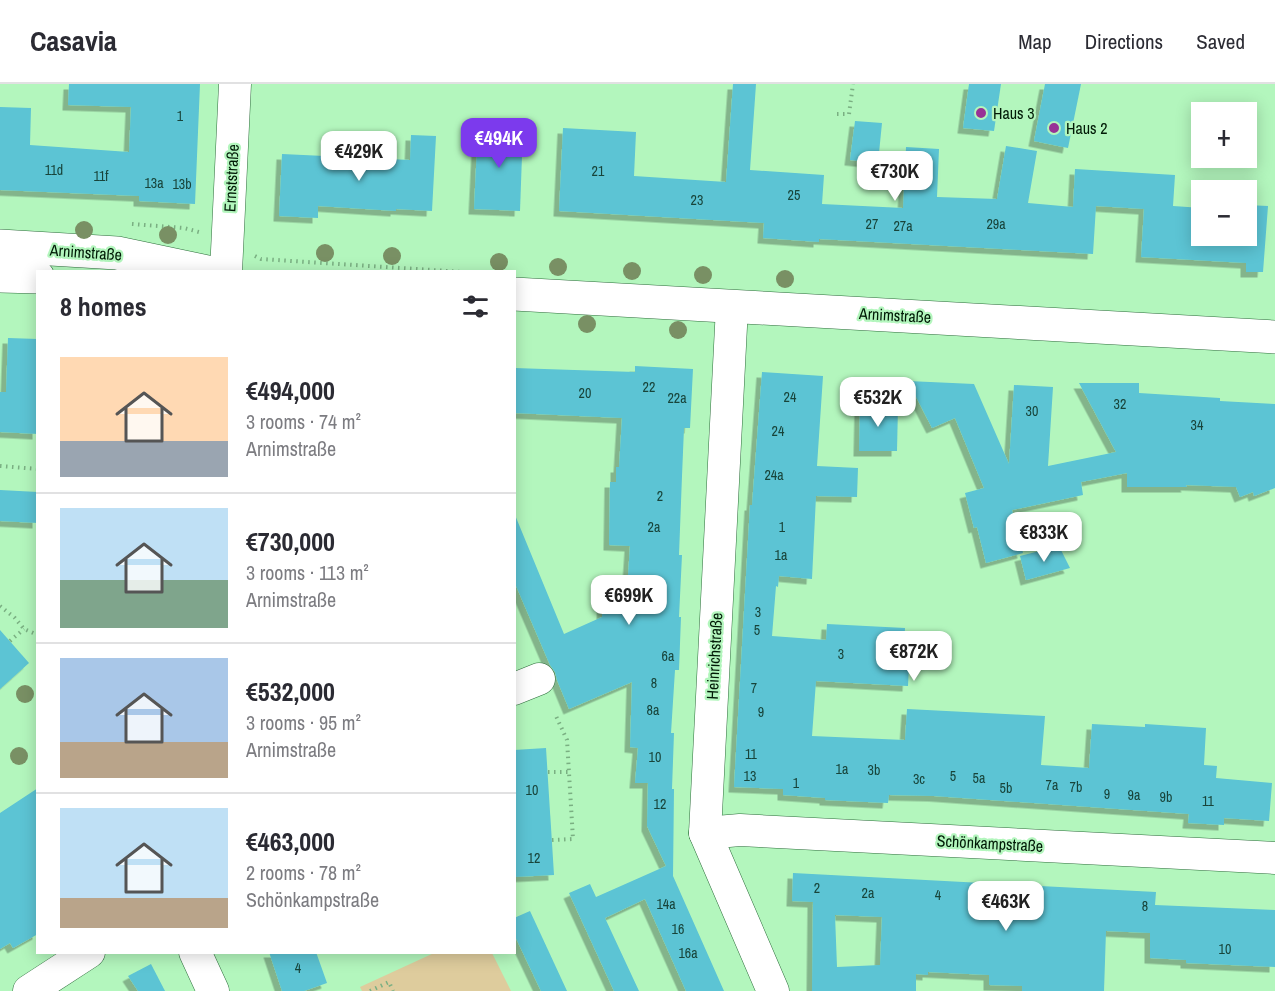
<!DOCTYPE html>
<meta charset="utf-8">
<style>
body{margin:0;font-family:"Archivo Narrow",sans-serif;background:#f2f2f3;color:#2b2b33;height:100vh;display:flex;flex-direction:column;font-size:22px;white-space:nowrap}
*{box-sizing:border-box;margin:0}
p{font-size:20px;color:#7c7c81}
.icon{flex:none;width:33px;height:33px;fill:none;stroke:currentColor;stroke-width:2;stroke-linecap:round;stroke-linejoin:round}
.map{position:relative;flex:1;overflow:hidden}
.sheet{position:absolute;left:36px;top:186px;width:480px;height:684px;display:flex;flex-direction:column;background:#fff;border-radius:0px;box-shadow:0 3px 15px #0003}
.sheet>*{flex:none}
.controls{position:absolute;left:1191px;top:18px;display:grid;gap:12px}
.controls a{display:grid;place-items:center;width:66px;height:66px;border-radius:0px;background:#fff;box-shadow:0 3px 15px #0003;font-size:30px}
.price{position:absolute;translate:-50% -51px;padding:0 14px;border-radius:12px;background:#fff;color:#222;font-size:20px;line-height:39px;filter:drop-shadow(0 2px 3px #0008)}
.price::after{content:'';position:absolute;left:50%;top:36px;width:18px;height:14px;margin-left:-9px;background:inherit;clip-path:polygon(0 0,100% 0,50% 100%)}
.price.active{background:#7c3aed;color:#fff}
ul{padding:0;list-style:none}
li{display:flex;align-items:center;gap:18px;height:150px;padding:0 24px}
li+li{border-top:2px solid #e1e1e2}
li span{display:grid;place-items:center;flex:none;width:168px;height:120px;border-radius:0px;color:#555}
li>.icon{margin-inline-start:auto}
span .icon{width:72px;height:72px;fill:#fffc;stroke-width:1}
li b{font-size:26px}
h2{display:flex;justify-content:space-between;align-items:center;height:72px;padding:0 24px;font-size:26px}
header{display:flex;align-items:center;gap:36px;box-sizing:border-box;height:84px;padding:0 30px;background:#fff;border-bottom:2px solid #e1e1e2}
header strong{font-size:28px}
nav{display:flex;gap:33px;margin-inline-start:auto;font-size:21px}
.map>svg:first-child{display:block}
.green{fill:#decc9d}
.building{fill:#5bc4d4;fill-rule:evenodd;filter:url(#shadow)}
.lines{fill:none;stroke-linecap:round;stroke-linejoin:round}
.street-casing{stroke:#2e6e3c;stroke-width:33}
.secondary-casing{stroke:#2e6e3c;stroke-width:34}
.path{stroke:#7aaf82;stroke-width:4;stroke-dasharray:1.5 4.5;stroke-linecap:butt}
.street{stroke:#fff;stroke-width:32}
.secondary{stroke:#fff;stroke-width:33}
.tree{fill:#799064}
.poi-dot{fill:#983296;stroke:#b3f6bd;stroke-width:2}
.labels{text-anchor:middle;stroke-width:4.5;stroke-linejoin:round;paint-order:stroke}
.number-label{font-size:14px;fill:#18443a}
.poi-label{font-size:16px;fill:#011a06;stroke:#b3f6bd;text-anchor:start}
.street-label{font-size:16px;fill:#011a06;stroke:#b3f6bd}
</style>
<header>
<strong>Casavia</strong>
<nav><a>Map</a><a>Directions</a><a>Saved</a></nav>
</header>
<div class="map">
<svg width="1275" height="907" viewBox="0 0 1275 907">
<defs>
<filter id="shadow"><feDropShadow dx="-5.5" dy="5.5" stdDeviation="0" flood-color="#0004"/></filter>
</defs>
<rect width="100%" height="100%" fill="#b3f6bd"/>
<!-- green -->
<path class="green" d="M492,869L511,907H362L360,903L434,869Z"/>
<!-- building -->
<g class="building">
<path d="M69,0H200L195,120L139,117V112L0,106V23L31,24L30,61L129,68L131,23L68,21Z"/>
<path d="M733,0H756L750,86L824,91L822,120L903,124L906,63L939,65L937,113L997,115L1006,62L1037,67L1028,119L1073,123L1075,85L1175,91L1173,122L1202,124V152H1246V121L1268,122L1263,188H1246V179L1141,173L1144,125L1096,122L1093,170L819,155V158L763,154L764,139L559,127L563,44L636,48L634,92L726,98Z"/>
<path d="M969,0H1001L994,47L963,44Z"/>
<path d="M1045,0H1081L1068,64L1034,57Z"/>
<path d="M855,37L882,39L878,79L850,76Z"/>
<path d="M478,42L523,44L520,127L474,125Z"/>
<path d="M411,51L436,52L432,127L396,125V127L318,122V134L279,132L282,70L410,76Z"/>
<path d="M8,254L38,255V350L0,348V308H6Z"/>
<path d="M635,282L693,285L690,344H684L682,392L679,471H682L679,533H681L679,586H675L671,649H674L672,705H674L673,792L724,907H686L645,815L605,834L639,907H614L569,809L590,800L596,813L666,782L647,742L648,699H635L638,664L630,663L632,598L569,625L557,596L555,588L550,581L514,497L515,431L564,550L602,533L603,506L627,507L630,462L609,461L610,398H616V383H619L622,334L514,329V284L635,288Z"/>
<path d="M762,288L823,292L817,382L858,384L857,413L816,412L812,495L779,492L778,503L776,502L772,552L826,556L827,540L905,544L904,561L910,562L908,602L816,597L812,652L905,656L907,625L1045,632L1041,681L1089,684L1092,640L1145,643V640L1206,644L1204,681L1217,682L1216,694L1272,699L1269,737L1224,734V741L1188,739L1189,730L934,712L889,711L888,719L825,716V714L783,711V705L734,703L750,421H752Z"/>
<path d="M908,297L974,300L1009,380L1014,301L1053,303L1048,382L1116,368L1079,299H1139V309L1220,314V317L1275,320V404L1254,412L1253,408L1240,413L1236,403L1186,401L1187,403H1127V389L1081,398L1083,411L1012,426L1023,469L986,479L977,443L974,444L965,409L984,404L955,334L932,344Z"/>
<path d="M860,321L898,322L897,367H859Z"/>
<path d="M0,406L38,408V439L0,437Z"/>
<path d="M1059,462L1070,484L1026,496L1020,472Z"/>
<path d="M0,546L29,579L0,605Z"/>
<path d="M546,664L554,791L514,793V666Z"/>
<path d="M38,704V850L13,864L10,859L0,865V729Z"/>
<path d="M793,789L1156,808L1155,821L1275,826V883L1186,879V876L1150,874V849L1106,847L1104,907H1022V902L989,901V891L928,888V891L916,890V907H812L813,818L792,817ZM835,831L882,833L880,881L837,883Z"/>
<path d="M530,827L567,907H541L514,850V834Z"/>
<path d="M269,868H316L327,899L304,907H282Z"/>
<path d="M151,880L165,907H138L128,892Z"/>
</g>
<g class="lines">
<defs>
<g id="street">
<path d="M226,188L235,0"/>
<path d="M732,223L705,749L773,907"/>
<path d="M514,605L539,595"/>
<path d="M705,749L740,746L1275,774"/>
<path d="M195,868L213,907"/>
<path d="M29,907L89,868"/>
</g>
<g id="secondary">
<path d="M0,162L117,169L207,188"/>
<path d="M0,192L38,193"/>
<path d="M514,210L1275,253"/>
</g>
</defs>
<!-- street casing -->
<use href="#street" class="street-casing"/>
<!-- secondary casing -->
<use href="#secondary" class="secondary-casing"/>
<!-- path -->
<g class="path">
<path d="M837,30H849L853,0"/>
<path d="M132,140L184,144L199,148"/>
<path d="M255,172L261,175L463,188"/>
<path d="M0,382L38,385"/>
<path d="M0,522L15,534L24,545L38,551"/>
<path d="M10,557L24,545"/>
<path d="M548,688H569"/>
<path d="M552,756L573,755L567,656L556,632"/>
<path d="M370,907L389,898L393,907"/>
</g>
<!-- street -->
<use href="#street" class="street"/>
<!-- secondary -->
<use href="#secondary" class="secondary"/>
</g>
<!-- trees -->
<g class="tree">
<circle cx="84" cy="146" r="9"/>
<circle cx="168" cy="151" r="9"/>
<circle cx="325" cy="169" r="9"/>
<circle cx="392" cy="172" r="9"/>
<circle cx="499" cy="178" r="9"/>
<circle cx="558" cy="183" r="9"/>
<circle cx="632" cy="187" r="9"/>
<circle cx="703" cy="191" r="9"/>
<circle cx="785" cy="195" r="9"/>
<circle cx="587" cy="240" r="9"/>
<circle cx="678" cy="246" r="9"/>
<circle cx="25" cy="610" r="9"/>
<circle cx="19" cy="672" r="9"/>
</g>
<!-- markers -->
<g class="poi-dot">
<circle cx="981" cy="29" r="6"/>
<circle cx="1054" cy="44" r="6"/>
</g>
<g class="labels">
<!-- number labels -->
<g class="number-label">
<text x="180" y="37">1</text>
<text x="54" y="91">11d</text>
<text x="598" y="92">21</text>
<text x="101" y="97">11f</text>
<text x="154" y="104">13a</text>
<text x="182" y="105">13b</text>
<text x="794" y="116">25</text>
<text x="697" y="121">23</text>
<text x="872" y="145">27</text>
<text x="996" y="145">29a</text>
<text x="903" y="147">27a</text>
<text x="649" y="308">22</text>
<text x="585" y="314">20</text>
<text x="790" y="318">24</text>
<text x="677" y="319">22a</text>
<text x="1120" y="325">32</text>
<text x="1032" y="332">30</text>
<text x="1197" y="346">34</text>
<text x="778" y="352">24</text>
<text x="774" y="396">24a</text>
<text x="660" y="417">2</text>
<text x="654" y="448">2a</text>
<text x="782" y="448">1</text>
<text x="781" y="476">1a</text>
<text x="758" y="533">3</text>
<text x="757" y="551">5</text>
<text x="841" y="575">3</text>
<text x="668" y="577">6a</text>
<text x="654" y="604">8</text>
<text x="754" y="609">7</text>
<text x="653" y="631">8a</text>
<text x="761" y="633">9</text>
<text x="751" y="675">11</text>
<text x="655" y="678">10</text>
<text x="842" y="690">1a</text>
<text x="874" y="691">3b</text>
<text x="750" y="697">13</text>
<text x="953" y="697">5</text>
<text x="979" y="699">5a</text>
<text x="919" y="700">3c</text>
<text x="796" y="704">1</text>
<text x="1052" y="706">7a</text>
<text x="1076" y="708">7b</text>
<text x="1006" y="709">5b</text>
<text x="532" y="711">10</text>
<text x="1107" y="715">9</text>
<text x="1134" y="716">9a</text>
<text x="1166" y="718">9b</text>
<text x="1208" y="722">11</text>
<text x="660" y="725">12</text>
<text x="534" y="779">12</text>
<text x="817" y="809">2</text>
<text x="868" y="814">2a</text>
<text x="938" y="816">4</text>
<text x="666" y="825">14a</text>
<text x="1145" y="827">8</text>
<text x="678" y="850">16</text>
<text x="1225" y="870">10</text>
<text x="688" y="874">16a</text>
<text x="298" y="889">4</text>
</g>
<!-- poi labels -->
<g class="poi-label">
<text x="993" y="35">Haus 3</text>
<text x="1066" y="50">Haus 2</text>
</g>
<!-- street labels -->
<g class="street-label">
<text transform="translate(231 94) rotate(-87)" y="6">Ernststraße</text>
<text transform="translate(86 168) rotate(4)" y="6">Arnimstraße</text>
<text transform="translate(895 231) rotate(3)" y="6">Arnimstraße</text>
<text transform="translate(714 572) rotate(-87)" y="6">Heinrichstraße</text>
<text transform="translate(990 759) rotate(3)" y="6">Schönkampstraße</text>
</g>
</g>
</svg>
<div class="controls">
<a>+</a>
<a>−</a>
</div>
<b class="price active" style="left:499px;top:85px">€494K</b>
<b class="price" style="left:359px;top:98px">€429K</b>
<b class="price" style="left:895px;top:118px">€730K</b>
<b class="price" style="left:878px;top:344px">€532K</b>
<b class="price" style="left:1044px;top:479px">€833K</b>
<b class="price" style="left:629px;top:542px">€699K</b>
<b class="price" style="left:914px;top:598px">€872K</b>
<b class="price" style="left:1006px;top:848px">€463K</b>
<section class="sheet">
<h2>8 homes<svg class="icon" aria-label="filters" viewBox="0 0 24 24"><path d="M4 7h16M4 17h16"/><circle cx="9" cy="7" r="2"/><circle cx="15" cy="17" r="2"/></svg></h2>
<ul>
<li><span style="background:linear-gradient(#ffd9b3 70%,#9aa5b1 0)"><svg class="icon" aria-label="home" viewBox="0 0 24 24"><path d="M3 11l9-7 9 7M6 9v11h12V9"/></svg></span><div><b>€494,000</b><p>3 rooms · 74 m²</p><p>Arnimstraße</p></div></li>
<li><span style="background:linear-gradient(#bfe0f5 60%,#7fa58c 0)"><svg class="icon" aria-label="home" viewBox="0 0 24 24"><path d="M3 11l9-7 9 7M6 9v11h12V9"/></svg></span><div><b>€730,000</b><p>3 rooms · 113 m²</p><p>Arnimstraße</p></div></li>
<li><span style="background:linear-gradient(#a9c7e8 70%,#b9a48a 0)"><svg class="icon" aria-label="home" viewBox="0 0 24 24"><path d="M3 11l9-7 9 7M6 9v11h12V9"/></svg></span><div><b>€532,000</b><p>3 rooms · 95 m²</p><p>Arnimstraße</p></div></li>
<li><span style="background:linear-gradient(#bfe0f5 75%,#b9a48a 0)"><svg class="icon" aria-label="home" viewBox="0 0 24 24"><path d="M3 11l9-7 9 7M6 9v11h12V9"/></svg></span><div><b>€463,000</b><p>2 rooms · 78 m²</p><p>Schönkampstraße</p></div></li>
</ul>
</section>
</div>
